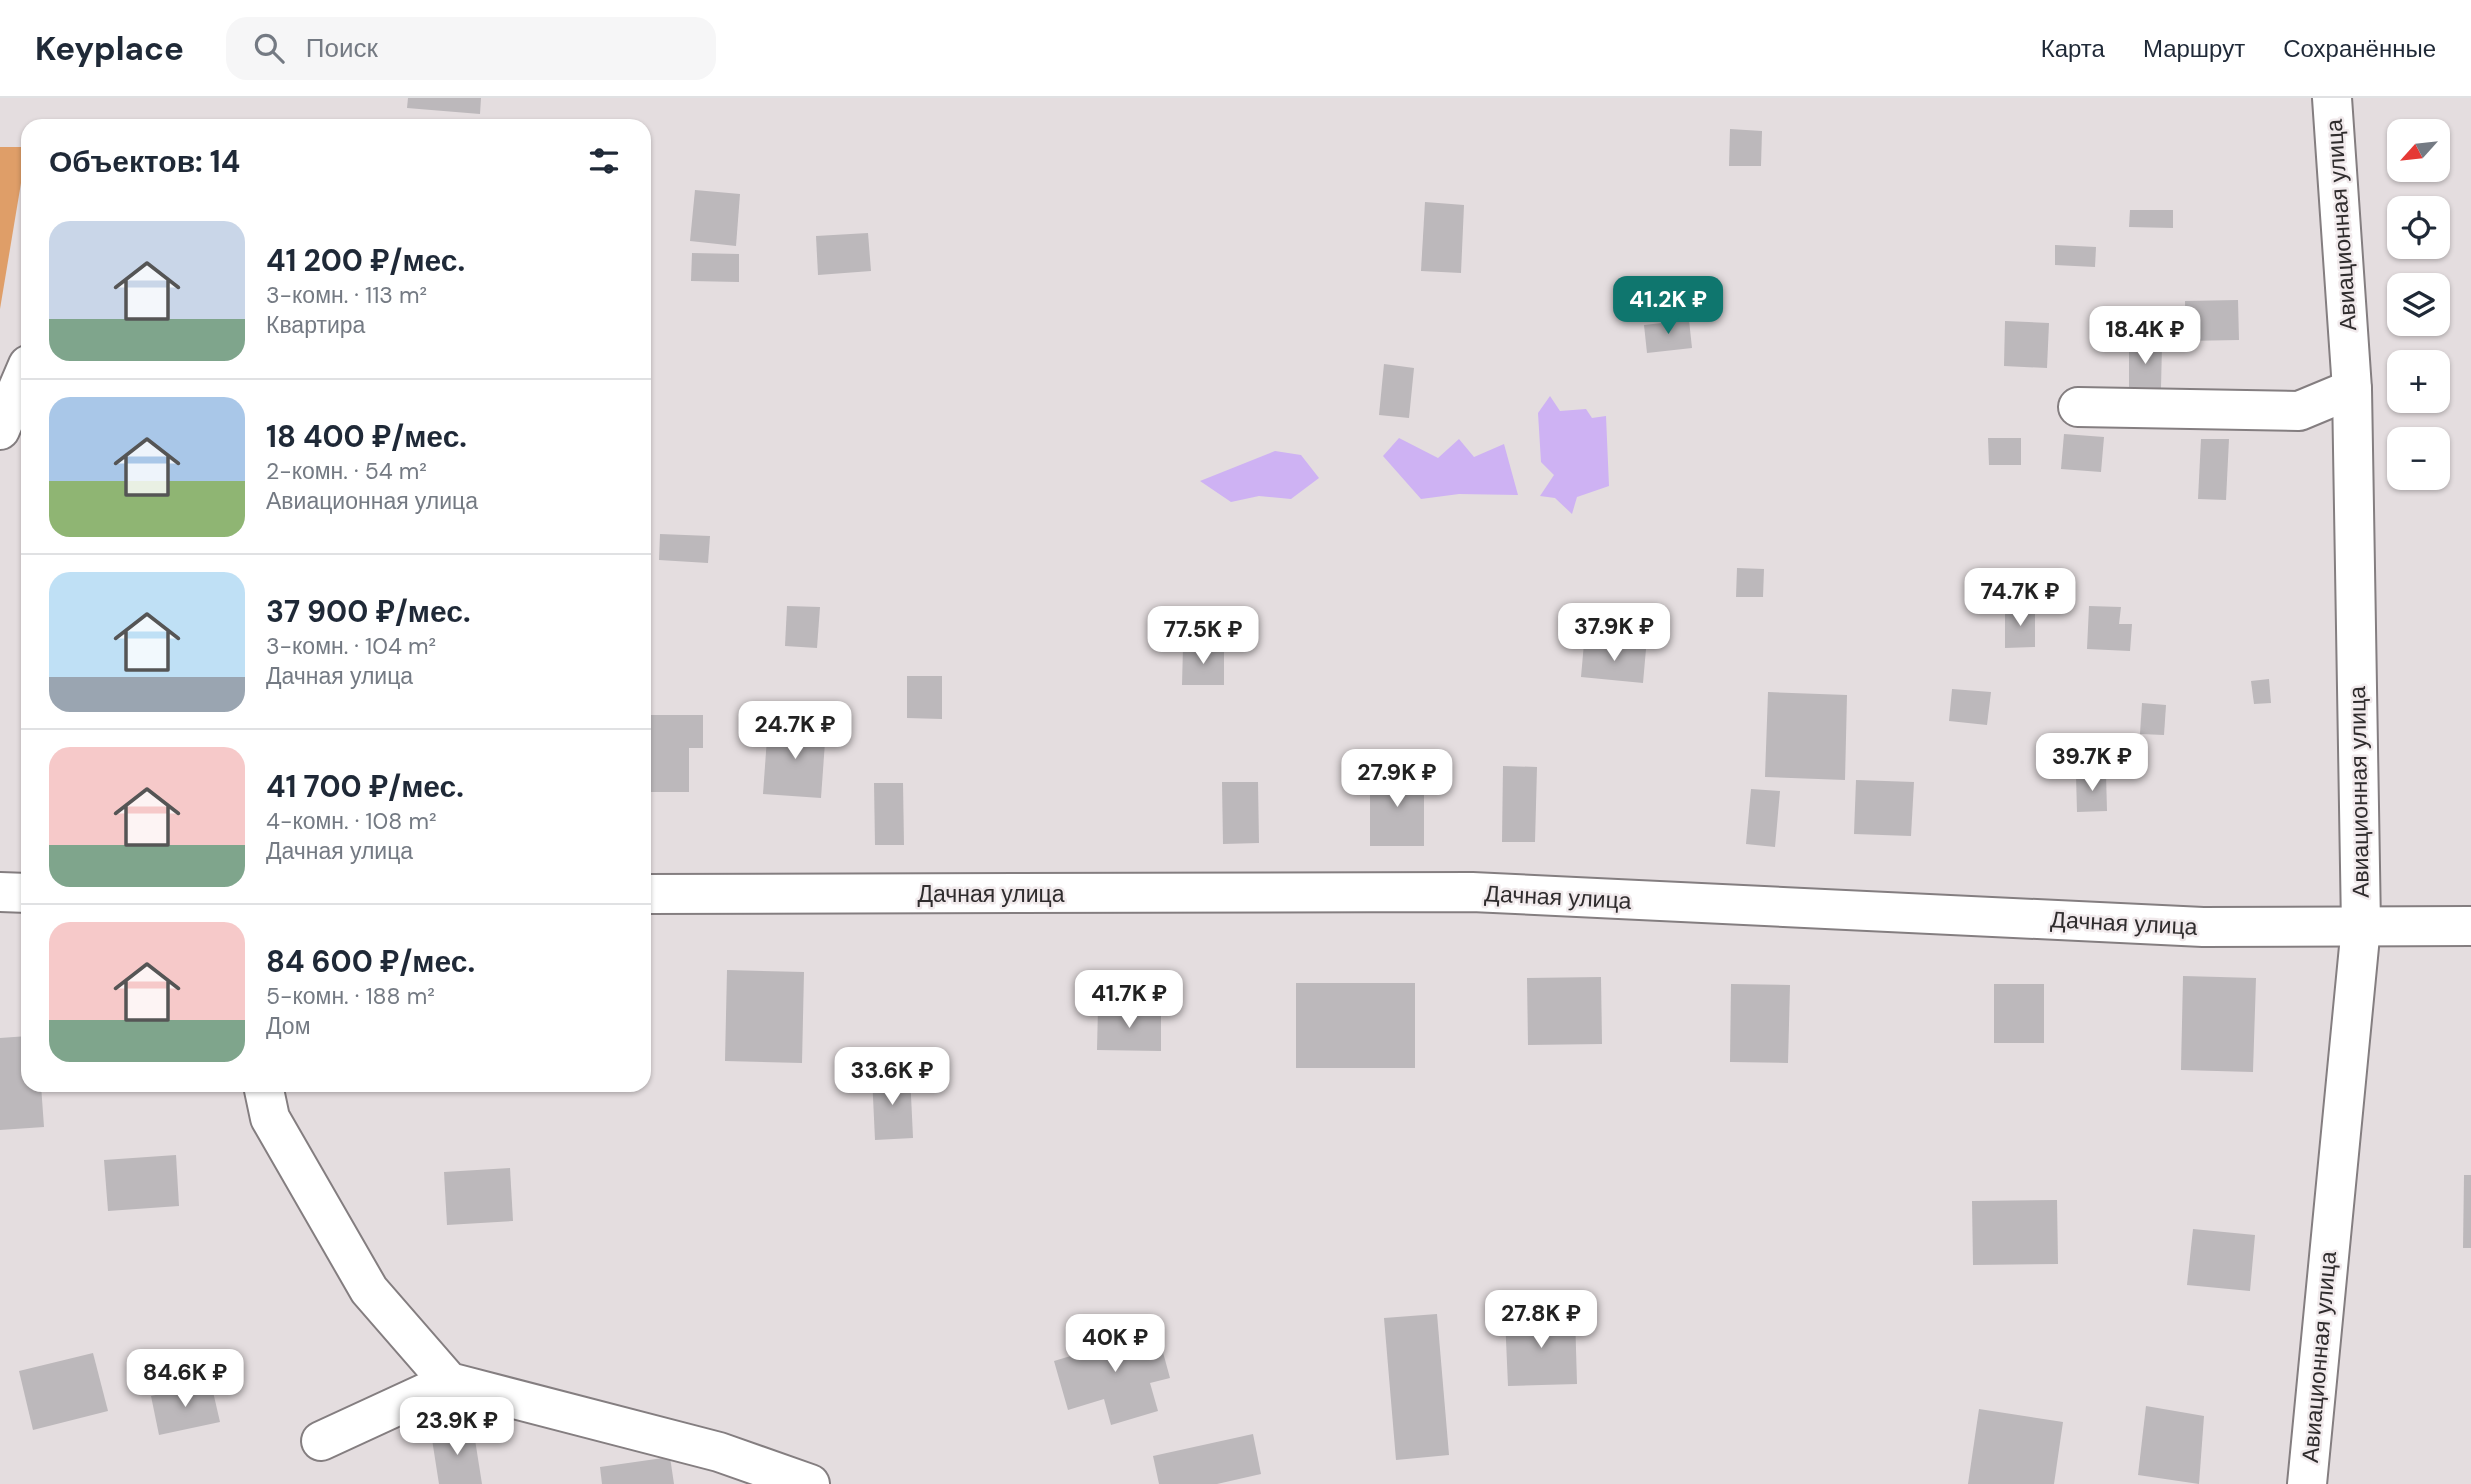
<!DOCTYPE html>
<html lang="ru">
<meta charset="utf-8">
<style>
body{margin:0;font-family:"DM Sans",sans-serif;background:#f6f6f7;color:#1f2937;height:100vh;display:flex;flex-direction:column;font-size:26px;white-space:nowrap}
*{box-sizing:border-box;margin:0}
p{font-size:23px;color:#747a83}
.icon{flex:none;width:38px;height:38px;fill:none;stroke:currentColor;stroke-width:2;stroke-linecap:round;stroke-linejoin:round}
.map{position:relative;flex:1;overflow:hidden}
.side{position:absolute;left:21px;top:21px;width:630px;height:973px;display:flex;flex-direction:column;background:#fff;border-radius:21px;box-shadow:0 2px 5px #0004}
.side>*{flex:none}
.needle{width:46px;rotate:243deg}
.buttons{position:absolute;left:2387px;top:21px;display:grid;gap:14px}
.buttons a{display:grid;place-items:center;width:63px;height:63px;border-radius:14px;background:#fff;box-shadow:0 2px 5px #0004;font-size:35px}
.price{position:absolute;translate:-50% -60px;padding:0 16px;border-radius:14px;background:#fff;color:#222;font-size:23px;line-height:46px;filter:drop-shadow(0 2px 4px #0008)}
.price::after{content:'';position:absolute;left:50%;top:42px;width:21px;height:16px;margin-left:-10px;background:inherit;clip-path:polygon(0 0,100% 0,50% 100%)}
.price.selected{background:#0f766e;color:#fff}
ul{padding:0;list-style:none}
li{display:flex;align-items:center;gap:21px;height:175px;padding:0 28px}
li+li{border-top:2px solid #e0e1e3}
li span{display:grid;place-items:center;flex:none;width:196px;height:140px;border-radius:21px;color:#555}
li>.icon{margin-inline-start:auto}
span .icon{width:84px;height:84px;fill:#fffc;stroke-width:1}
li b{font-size:30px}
h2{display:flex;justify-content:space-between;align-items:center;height:84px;padding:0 28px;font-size:30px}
header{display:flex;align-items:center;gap:42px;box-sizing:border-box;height:98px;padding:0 35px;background:#fff;border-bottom:2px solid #e0e1e3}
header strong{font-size:33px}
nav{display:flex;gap:38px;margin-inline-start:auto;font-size:24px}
.search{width:490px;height:63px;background:#f6f6f7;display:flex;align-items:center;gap:18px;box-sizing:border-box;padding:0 24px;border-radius:21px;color:#747a83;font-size:26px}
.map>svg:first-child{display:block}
.green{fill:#df9e68}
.water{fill:#ceb2f3}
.building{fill:#bcb8bb}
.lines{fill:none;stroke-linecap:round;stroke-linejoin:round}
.minor-casing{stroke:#847e80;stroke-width:42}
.minor{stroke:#fff;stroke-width:38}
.labels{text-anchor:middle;stroke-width:5;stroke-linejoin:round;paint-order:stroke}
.street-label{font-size:23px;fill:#2f2c2d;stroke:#f1eaec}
</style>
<header>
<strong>Keyplace</strong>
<div class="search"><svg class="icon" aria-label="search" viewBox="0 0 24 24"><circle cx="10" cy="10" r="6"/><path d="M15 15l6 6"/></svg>Поиск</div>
<nav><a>Карта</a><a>Маршрут</a><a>Сохранённые</a></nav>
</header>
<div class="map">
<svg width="2471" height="1386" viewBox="0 0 2471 1386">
<rect width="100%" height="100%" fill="#e4dddf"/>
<!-- green -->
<path class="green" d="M0,49H27L0,211Z"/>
<!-- water -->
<g class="water">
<path d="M1550,298L1560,313L1586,311L1592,320L1606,318L1609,388L1577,399L1572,416L1555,400L1540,398L1554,377L1541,364L1538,315Z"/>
<path d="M1399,340L1438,360L1459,341L1474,359L1504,346L1518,397L1459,396L1421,401L1383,358Z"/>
<path d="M1275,353L1301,357L1319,380L1291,401L1259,398L1231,404L1200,383Z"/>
</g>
<!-- building -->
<g class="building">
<path d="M408,0H481L480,16L407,10Z"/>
<path d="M1730,31L1762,33L1761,68H1729Z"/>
<path d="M695,92L740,96L736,148L690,143Z"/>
<path d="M1425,104L1464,107L1461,175L1421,173Z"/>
<path d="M2130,112H2173V130L2129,129Z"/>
<path d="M868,135L871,173L818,177L816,138Z"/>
<path d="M2055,147L2096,149L2095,169L2055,167Z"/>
<path d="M692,155L739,156V184L691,183Z"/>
<path d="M2238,202L2239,242L2186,243L2185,203Z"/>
<path d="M1689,222L1692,250L1647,255L1644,227Z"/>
<path d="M2005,223L2049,225L2047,270L2004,268Z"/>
<path d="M2129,247H2162L2161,290L2129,289Z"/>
<path d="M1384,266L1414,270L1409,320L1379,317Z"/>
<path d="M2064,336L2104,339L2101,374L2061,371Z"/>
<path d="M1988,340H2021V367H1989Z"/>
<path d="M2201,341H2229L2226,402L2198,401Z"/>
<path d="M660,436L710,438L708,465L659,462Z"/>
<path d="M1737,470L1764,471L1763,499H1736Z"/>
<path d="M787,508L820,509L817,550L785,548Z"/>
<path d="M2089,508L2121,509L2119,526H2132L2130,553L2087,551Z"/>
<path d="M2005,510H2035V549L2005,550Z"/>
<path d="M1584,545L1646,551L1643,585L1581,579Z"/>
<path d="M1183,549L1224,550V587H1182Z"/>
<path d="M907,578H942V621L907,620Z"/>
<path d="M2269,581L2271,605L2254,606L2251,583Z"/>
<path d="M1952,591L1991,594L1987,627L1949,623Z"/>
<path d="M1768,594L1847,597L1845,682L1765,679Z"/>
<path d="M2142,605L2166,607L2164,637L2140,636Z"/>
<path d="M644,617H703V650H689V694H644Z"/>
<path d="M768,626L826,630L821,700L763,696Z"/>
<path d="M1503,668L1537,669L1535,744H1502Z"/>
<path d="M1370,674L1424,675V748H1370Z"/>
<path d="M2106,676L2107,713L2077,714L2076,677Z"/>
<path d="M1856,682L1914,684L1911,738L1854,736Z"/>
<path d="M1222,684H1258L1259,745L1223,746Z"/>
<path d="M874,685H903L904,747H875Z"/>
<path d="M1751,691L1780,693L1775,749L1746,746Z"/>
<path d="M727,872L804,874L802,965L725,963Z"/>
<path d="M2183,878L2256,880L2253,974L2181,972Z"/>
<path d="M1601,879L1602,946L1528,947L1527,880Z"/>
<rect x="1296" y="885" width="119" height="85"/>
<path d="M1731,886L1790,887L1788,965L1730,964Z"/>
<rect x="1994" y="886" width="50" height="59"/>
<path d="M1098,910L1161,911V953L1097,952Z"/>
<path d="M28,938V987H41L44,1029L0,1032V940Z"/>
<path d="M910,976L913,1040L875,1042L872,978Z"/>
<path d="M176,1057L179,1108L108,1113L104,1062Z"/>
<path d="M510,1070L513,1123L447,1127L444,1074Z"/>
<path d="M2464,1077H2471V1150H2463Z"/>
<path d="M2057,1102L2058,1166L1973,1167L1972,1103Z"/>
<path d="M2193,1131L2255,1137L2250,1193L2187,1187Z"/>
<path d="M1437,1216L1449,1357L1396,1362L1384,1220Z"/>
<path d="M1575,1216L1577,1286L1508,1288L1505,1219Z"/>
<path d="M1139,1221L1147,1251L1161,1247L1170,1280L1150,1285L1158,1313L1111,1327L1104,1301L1068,1312L1054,1263L1104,1248L1099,1232Z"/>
<path d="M93,1255L108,1313L33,1332L19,1273Z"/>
<path d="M211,1285L220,1324L159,1337L151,1298Z"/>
<path d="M2146,1308L2204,1318L2199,1386L2138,1377Z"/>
<path d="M1979,1311L2063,1324L2054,1386H1968Z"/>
<path d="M473,1329L482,1386H439L431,1335Z"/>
<path d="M1253,1336L1261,1376L1217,1386H1159L1153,1358Z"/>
<path d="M670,1359L674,1386H602L600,1369Z"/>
</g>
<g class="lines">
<defs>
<g id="minor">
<path d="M2078,309L2299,313L2352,291"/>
<path d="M0,332L28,267"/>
<path d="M0,794L28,795"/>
<path d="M644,796L1472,794L2203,829L2471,828"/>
<path d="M263,987L270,1020L369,1192L449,1284L719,1354L810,1386"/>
<path d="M321,1343L449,1284"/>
<path d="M2307,1386L2361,828L2352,291L2332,0"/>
</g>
</defs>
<!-- minor casing -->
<use href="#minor" class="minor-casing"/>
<!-- minor -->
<use href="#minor" class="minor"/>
</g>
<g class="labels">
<!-- street labels -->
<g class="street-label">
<text transform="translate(2341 127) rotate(-94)" y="8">Авиационная улица</text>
<text transform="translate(2359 694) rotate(-91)" y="8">Авиационная улица</text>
<text x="991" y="804">Дачная улица</text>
<text transform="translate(1558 799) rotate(3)" y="8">Дачная улица</text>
<text transform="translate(2124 825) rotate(3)" y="8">Дачная улица</text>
<text transform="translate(2319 1259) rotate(-85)" y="8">Авиационная улица</text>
</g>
</g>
</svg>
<div class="buttons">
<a><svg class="needle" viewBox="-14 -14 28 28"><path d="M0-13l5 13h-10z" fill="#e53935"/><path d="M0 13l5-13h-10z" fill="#747a83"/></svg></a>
<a><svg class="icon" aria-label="locate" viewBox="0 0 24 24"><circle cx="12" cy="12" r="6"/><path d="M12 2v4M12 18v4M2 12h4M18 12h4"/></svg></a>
<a><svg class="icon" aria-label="layers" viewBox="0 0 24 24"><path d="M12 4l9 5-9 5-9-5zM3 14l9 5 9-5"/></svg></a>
<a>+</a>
<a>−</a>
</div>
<b class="price selected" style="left:1668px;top:238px">41.2K ₽</b>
<b class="price" style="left:2145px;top:268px">18.4K ₽</b>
<b class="price" style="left:2020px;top:530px">74.7K ₽</b>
<b class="price" style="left:1614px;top:565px">37.9K ₽</b>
<b class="price" style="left:1203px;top:568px">77.5K ₽</b>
<b class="price" style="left:795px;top:663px">24.7K ₽</b>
<b class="price" style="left:2092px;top:695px">39.7K ₽</b>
<b class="price" style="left:1397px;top:711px">27.9K ₽</b>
<b class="price" style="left:1129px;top:932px">41.7K ₽</b>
<b class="price" style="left:892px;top:1009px">33.6K ₽</b>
<b class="price" style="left:1541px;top:1252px">27.8K ₽</b>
<b class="price" style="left:1115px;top:1276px">40K ₽</b>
<b class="price" style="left:185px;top:1311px">84.6K ₽</b>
<b class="price" style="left:457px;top:1359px">23.9K ₽</b>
<section class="side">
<h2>Объектов: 14<svg class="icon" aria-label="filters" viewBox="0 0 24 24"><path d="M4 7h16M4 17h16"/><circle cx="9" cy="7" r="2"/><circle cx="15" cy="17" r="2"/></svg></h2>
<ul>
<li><span style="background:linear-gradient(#c9d6e8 70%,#7fa58c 0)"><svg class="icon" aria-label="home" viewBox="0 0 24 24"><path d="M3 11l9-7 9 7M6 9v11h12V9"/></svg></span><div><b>41 200 ₽/мес.</b><p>3-комн. · 113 m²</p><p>Квартира</p></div></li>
<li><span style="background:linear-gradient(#a9c7e8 60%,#8fb573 0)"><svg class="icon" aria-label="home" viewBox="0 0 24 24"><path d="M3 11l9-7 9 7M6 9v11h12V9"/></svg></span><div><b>18 400 ₽/мес.</b><p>2-комн. · 54 m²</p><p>Авиационная улица</p></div></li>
<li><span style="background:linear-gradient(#bfe0f5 75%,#9aa5b1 0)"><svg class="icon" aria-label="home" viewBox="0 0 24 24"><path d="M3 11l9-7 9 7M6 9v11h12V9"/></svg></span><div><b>37 900 ₽/мес.</b><p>3-комн. · 104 m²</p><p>Дачная улица</p></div></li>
<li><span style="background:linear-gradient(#f6c9c9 70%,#7fa58c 0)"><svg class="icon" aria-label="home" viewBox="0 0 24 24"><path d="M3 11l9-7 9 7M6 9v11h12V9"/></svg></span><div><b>41 700 ₽/мес.</b><p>4-комн. · 108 m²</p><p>Дачная улица</p></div></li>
<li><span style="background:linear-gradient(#f6c9c9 70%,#7fa58c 0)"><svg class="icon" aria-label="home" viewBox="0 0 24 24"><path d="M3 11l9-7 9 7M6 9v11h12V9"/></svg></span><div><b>84 600 ₽/мес.</b><p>5-комн. · 188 m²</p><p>Дом</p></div></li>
</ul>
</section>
</div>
